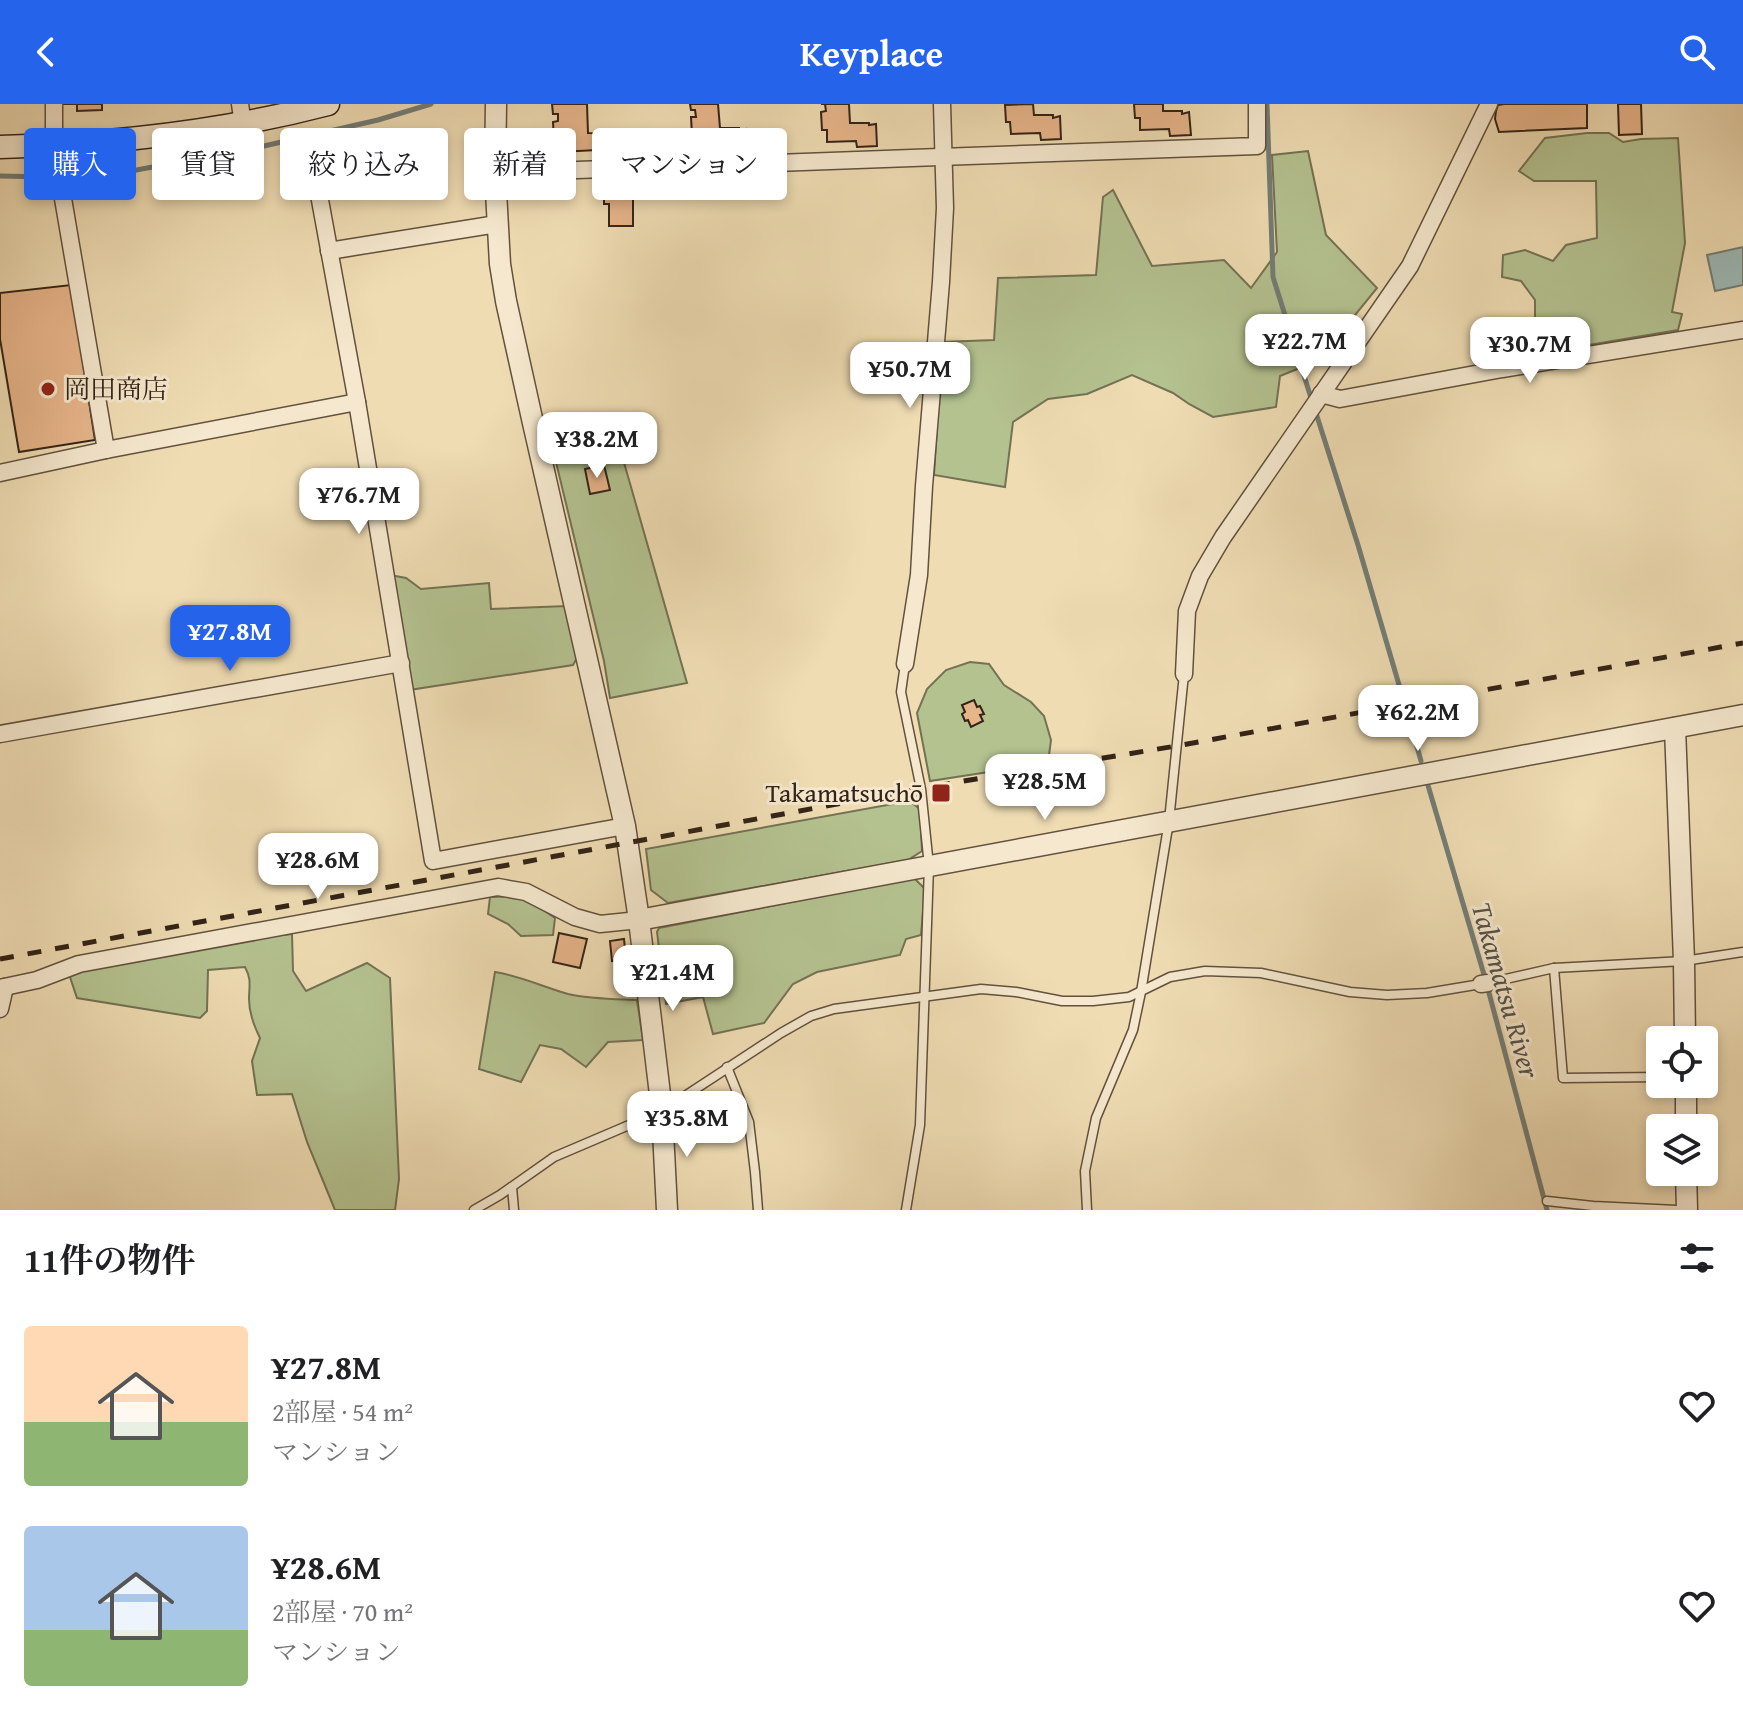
<!DOCTYPE html>
<html lang="ja">
<meta charset="utf-8">
<style>
body{margin:0;font-family:"Gentium Book Plus","Noto Serif JP",serif;background:#f6f6f6;color:#202124;height:100vh;display:flex;flex-direction:column;font-size:30px;white-space:nowrap}
*{box-sizing:border-box;margin:0}
p{font-size:26px;color:#757577}
.icon{flex:none;width:44px;height:44px;fill:none;stroke:currentColor;stroke-width:2;stroke-linecap:round;stroke-linejoin:round}
.map{position:relative;height:1106px;overflow:hidden}
.side{display:flex;flex-direction:column;background:#fff;flex:1}
.side>*{flex:none}
.hud{position:absolute;left:24px;top:24px;width:800px;height:72px;display:flex;gap:16px}
.tools{position:absolute;left:1646px;top:922px;display:grid;gap:16px}
.tools a{display:grid;place-items:center;width:72px;height:72px;border-radius:8px;background:#fff;box-shadow:0 4px 12px #0003;font-size:40px}
.price{position:absolute;translate:-50% -68px;padding:0 18px;border-radius:16px;background:#fff;color:#222;font-size:26px;line-height:52px;filter:drop-shadow(0 2px 4px #0008)}
.price::after{content:'';position:absolute;left:50%;top:48px;width:24px;height:18px;margin-left:-12px;background:inherit;clip-path:polygon(0 0,100% 0,50% 100%)}
.price.selected{background:#2563eb;color:#fff}
ul{padding:0;list-style:none}
li{display:flex;align-items:center;gap:24px;height:200px;padding:0 24px}
li span{display:grid;place-items:center;flex:none;width:224px;height:160px;border-radius:8px;color:#555}
li>.icon{margin-inline-start:auto}
span .icon{width:96px;height:96px;fill:#fffc;stroke-width:1}
li b{font-size:34px}
h2{display:flex;justify-content:space-between;align-items:center;height:96px;padding:0 24px;font-size:34px}
.tag{padding:0 28px;border-radius:8px;background:#fff;box-shadow:0 4px 12px #0003;font-size:28px;line-height:72px}
.tag.selected{background:#2563eb;color:#fff}
header{display:flex;justify-content:space-between;align-items:center;height:104px;padding:0 24px;background:#2563eb;color:#fff;font-size:36px;font-weight:700}
.map>svg:first-child{display:block}
.green{fill:#b4c290;stroke:#747254;stroke-width:2}
.water{fill:#9db9b6;stroke:#737d76;stroke-width:2}
.lines{fill:none;stroke-linecap:round;stroke-linejoin:round}
.stream{stroke:#737d76;stroke-width:5}
.building{fill:#e7b58a;stroke:#332317;stroke-width:2}
.service-casing{stroke:#62513e;stroke-width:11}
.minor-casing{stroke:#62513e;stroke-width:19}
.tertiary-casing{stroke:#62513e;stroke-width:23}
.secondary-casing{stroke:#332317;stroke-width:25}
.service{stroke:#f5e8ce;stroke-width:8}
.minor{stroke:#f5e8ce;stroke-width:16}
.tertiary{stroke:#f5e8ce;stroke-width:20}
.secondary{stroke:#f5e8ce;stroke-width:22}
.rail{stroke:#332317;stroke-width:5;stroke-dasharray:14 14;stroke-linecap:butt}
.poi-dot{fill:#8f2418;stroke:#f5e8ce;stroke-width:3}
.labels{text-anchor:middle;stroke-width:6;stroke-linejoin:round;paint-order:stroke}
.poi-label{font-size:26px;fill:#332317;stroke:#f5e8ce;text-anchor:start}
.water-label{font-size:28px;font-style:italic;fill:#535047;stroke:#f5e8ce}
</style>
<header><svg class="icon" aria-label="back" viewBox="0 0 24 24"><path d="M15 5l-7 7 7 7"/></svg>Keyplace<svg class="icon" aria-label="search" viewBox="0 0 24 24"><circle cx="10" cy="10" r="6"/><path d="M15 15l6 6"/></svg></header>
<div class="map">
<svg width="1743" height="1106" viewBox="0 0 1743 1106">
<rect width="100%" height="100%" fill="#efdcb3"/>
<filter id="stains"><feTurbulence type="fractalNoise" baseFrequency=".0025" numOctaves="4"/><feColorMatrix values="0 0 0 0 .2 0 0 0 0 .09 0 0 0 0 .02 0 0 0 .5 -.17"/></filter>
<radialGradient id="worn" r=".72"><stop offset=".6" stop-color="#630" stop-opacity="0"/><stop offset="1" stop-color="#630" stop-opacity=".3"/></radialGradient>
<!-- green -->
<g class="green">
<path d="M1587,29H1609L1623,38L1641,35L1678,34L1685,139L1672,208L1682,210L1678,226L1535,250V196L1521,177L1502,173L1503,151L1525,146L1553,157L1566,141L1597,134L1596,77H1534L1519,67L1545,34Z"/>
<path d="M1308,47L1326,131L1377,184L1342,227L1327,253L1280,272L1276,303L1213,313L1189,300L1173,289L1132,271L1087,290L1048,295L1013,318L1005,383L934,371L942,238L994,236L998,174L1096,171L1103,93L1113,86L1152,162L1224,156L1251,184L1277,148L1272,51Z"/>
<path d="M621,348L687,579L610,594L604,557L555,354Z"/>
<path d="M390,471L406,474L421,485L489,479L491,505L567,502L578,552L573,561L409,586Z"/>
<path d="M970,558L989,560L1004,581L1031,598L1044,612L1051,636L1048,659L930,677L917,609L927,585L946,566Z"/>
<path d="M909,697L920,705L922,747L908,756L668,799L651,786L646,745Z"/>
<path d="M914,774L925,785L921,831L906,835L900,851L817,868L793,880L764,919L713,930L703,893L666,900L657,828L659,824Z"/>
<path d="M523,792L555,814L553,831L521,832L508,820L488,810L490,793Z"/>
<path d="M292,830L293,867L306,887L367,859L390,874L399,1075L395,1106H335L307,1038L292,990L257,991L252,957L260,934C254,922 249,909 249,895C249,882 252,876 245,863L208,866L207,907L200,914L77,894L69,870L242,835Z"/>
<path d="M495,868C521,872 543,883 568,890C590,895 614,895 637,896L643,936L608,938L586,963L561,945L540,941L521,978L479,965Z"/>
</g>
<!-- water -->
<path class="water" d="M1743,143V181L1715,187L1707,151Z"/>
<g class="lines">
<!-- stream -->
<g class="stream">
<path d="M1267,0L1273,173L1312,297"/>
<path d="M0,72L94,74L264,42L378,16L431,0"/>
<path d="M1315,306L1358,441L1402,591"/>
<path d="M1407,607L1421,657"/>
<path d="M1427,678L1485,874L1547,1106"/>
</g>
</g>
<!-- building -->
<g class="building">
<path d="M60,0H102V6L77,7V0Z"/>
<path d="M552,0H587L588,29L621,30L622,52L598,53L597,46L559,48V36H554L553,18L558,17V10H553Z"/>
<path d="M690,0H718L720,24H739V26L746,25L747,48L727,49L726,42L697,43V31H692L691,13H696L695,6H691Z"/>
<path d="M821,0H849L850,19H869V21L876,20L877,42L857,43L856,37L827,38V26H822L821,8L826,7L825,0Z"/>
<path d="M1033,0L1034,11H1053V14L1060,12L1061,35L1041,36L1040,29L1011,30L1010,18H1006L1005,1Z"/>
<path d="M1134,0H1163V7H1182V10L1189,8L1191,31L1170,32L1169,25L1140,26V14H1135Z"/>
<path d="M1504,0H1587V24L1499,28L1495,15L1496,7L1498,1Z"/>
<path d="M1618,0H1641L1642,30L1619,31Z"/>
<path d="M604,83H624V92H633V122H609V100H604Z"/>
<path d="M71,181L95,336L19,348L0,235V189Z"/>
<path d="M604,361L610,386L590,390L585,365Z"/>
<path d="M974,596L977,603L980,602L984,610L980,611L983,617L971,623L968,616L965,617L962,610L965,608L962,601Z"/>
<path d="M559,829L587,835L580,864L553,858Z"/>
<path d="M624,835L626,855L612,857L610,837Z"/>
</g>
<g class="lines">
<defs>
<g id="service">
<path d="M905,560L901,588L921,685L929,762L920,1021L906,1106"/>
<path d="M1554,864L1563,974L1660,973"/>
<path d="M1488,879L1554,864L1684,857L1743,848"/>
<path d="M727,963L749,1018L755,1068L758,1106"/>
<path d="M512,1083L514,1106"/>
<path d="M1547,1097L1593,1102L1677,1106"/>
<path d="M474,1106L500,1091L554,1053L662,1007L781,929L811,912L834,905L981,885L1016,888L1062,897H1093L1129,893L1170,873L1205,867L1261,869L1350,888L1387,891L1427,889L1481,880"/>
<path d="M1087,1106L1085,1067L1096,1014L1133,926L1141,888L1169,717L1184,570"/>
</g>
<g id="minor">
<path d="M54,0V42L106,346"/>
<path d="M240,0L243,20"/>
<path d="M311,47L357,298L433,757L625,722"/>
<path d="M495,69C749,58 1003,52 1257,42V0"/>
<path d="M329,147L497,120"/>
<path d="M1321,290L1340,295L1502,265L1743,226"/>
<path d="M0,369L106,346L357,298"/>
<path d="M905,560L919,471L924,382L941,178L945,104L942,0"/>
<path d="M1184,570L1187,507L1200,472L1223,433L1410,162L1489,0"/>
<path d="M0,630L401,559"/>
<path d="M1481,880L1488,879"/>
<path d="M0,884L37,876L79,860L498,783L526,788L575,813L600,820L639,816"/>
<path d="M0,905L5,883"/>
</g>
<g id="tertiary">
<path d="M496,0L495,69L500,160L506,197L533,319L625,722L639,816L662,1007L667,1106"/>
<path d="M1675,624L1684,857L1685,936"/>
<path d="M639,816L1743,611"/>
<path d="M1686,980V1024"/>
<path d="M1686,1068L1687,1106"/>
</g>
<path id="secondary" d="M0,43C111,40 221,28 328,0"/>
</defs>
<!-- service casing -->
<use href="#service" class="service-casing"/>
<!-- minor casing -->
<use href="#minor" class="minor-casing"/>
<!-- tertiary casing -->
<use href="#tertiary" class="tertiary-casing"/>
<!-- secondary casing -->
<use href="#secondary" class="secondary-casing"/>
<!-- service -->
<use href="#service" class="service"/>
<!-- minor -->
<use href="#minor" class="minor"/>
<!-- tertiary -->
<use href="#tertiary" class="tertiary"/>
<!-- secondary -->
<use href="#secondary" class="secondary"/>
<!-- rail -->
<path class="rail" d="M0,855L940,681L1176,642L1743,539"/>
</g>
<!-- markers -->
<g class="poi-dot">
<circle cx="48" cy="285" r="8"/>
<rect x="931" y="679" width="20" height="20" rx="4"/>
</g>
<g class="labels">
<!-- poi labels -->
<g class="poi-label">
<text x="64" y="294">岡田商店</text>
<text x="923" y="698" text-anchor="end">Takamatsuchō</text>
</g>
<!-- water labels -->
<g class="water-label">
<text transform="translate(1506 886) rotate(74)" y="10">Takamatsu River</text>
</g>
</g>
<rect width="100%" height="100%" filter="url(#stains)"/>
<rect width="100%" height="100%" fill="url(#worn)"/>
</svg>
<div class="tools">
<a><svg class="icon" aria-label="locate" viewBox="0 0 24 24"><circle cx="12" cy="12" r="6"/><path d="M12 2v4M12 18v4M2 12h4M18 12h4"/></svg></a>
<a><svg class="icon" aria-label="layers" viewBox="0 0 24 24"><path d="M12 4l9 5-9 5-9-5zM3 14l9 5 9-5"/></svg></a>
</div>
<b class="price" style="left:1305px;top:278px">¥22.7M</b>
<b class="price" style="left:1530px;top:281px">¥30.7M</b>
<b class="price" style="left:910px;top:306px">¥50.7M</b>
<b class="price" style="left:597px;top:376px">¥38.2M</b>
<b class="price" style="left:359px;top:432px">¥76.7M</b>
<b class="price selected" style="left:230px;top:569px">¥27.8M</b>
<b class="price" style="left:1418px;top:649px">¥62.2M</b>
<b class="price" style="left:1045px;top:718px">¥28.5M</b>
<b class="price" style="left:318px;top:797px">¥28.6M</b>
<b class="price" style="left:673px;top:909px">¥21.4M</b>
<b class="price" style="left:687px;top:1055px">¥35.8M</b>
<div class="hud">
<a class="tag selected">購入</a>
<a class="tag">賃貸</a>
<a class="tag">絞り込み</a>
<a class="tag">新着</a>
<a class="tag">マンション</a>
</div>
</div>
<section class="side">
<h2>11件の物件<svg class="icon" aria-label="filters" viewBox="0 0 24 24"><path d="M4 7h16M4 17h16"/><circle cx="9" cy="7" r="2"/><circle cx="15" cy="17" r="2"/></svg></h2>
<ul>
<li><span style="background:linear-gradient(#ffd9b3 60%,#8fb573 0)"><svg class="icon" aria-label="home" viewBox="0 0 24 24"><path d="M3 11l9-7 9 7M6 9v11h12V9"/></svg></span><div><b>¥27.8M</b><p>2部屋 · 54 m²</p><p>マンション</p></div><svg class="icon" aria-label="heart" viewBox="0 0 24 24"><path d="M12 20l-8-8c-3-5 5-10 8-4 3-6 11-1 8 4z"/></svg></li>
<li><span style="background:linear-gradient(#a9c7e8 65%,#8fb573 0)"><svg class="icon" aria-label="home" viewBox="0 0 24 24"><path d="M3 11l9-7 9 7M6 9v11h12V9"/></svg></span><div><b>¥28.6M</b><p>2部屋 · 70 m²</p><p>マンション</p></div><svg class="icon" aria-label="heart" viewBox="0 0 24 24"><path d="M12 20l-8-8c-3-5 5-10 8-4 3-6 11-1 8 4z"/></svg></li>
</ul>
</section>
